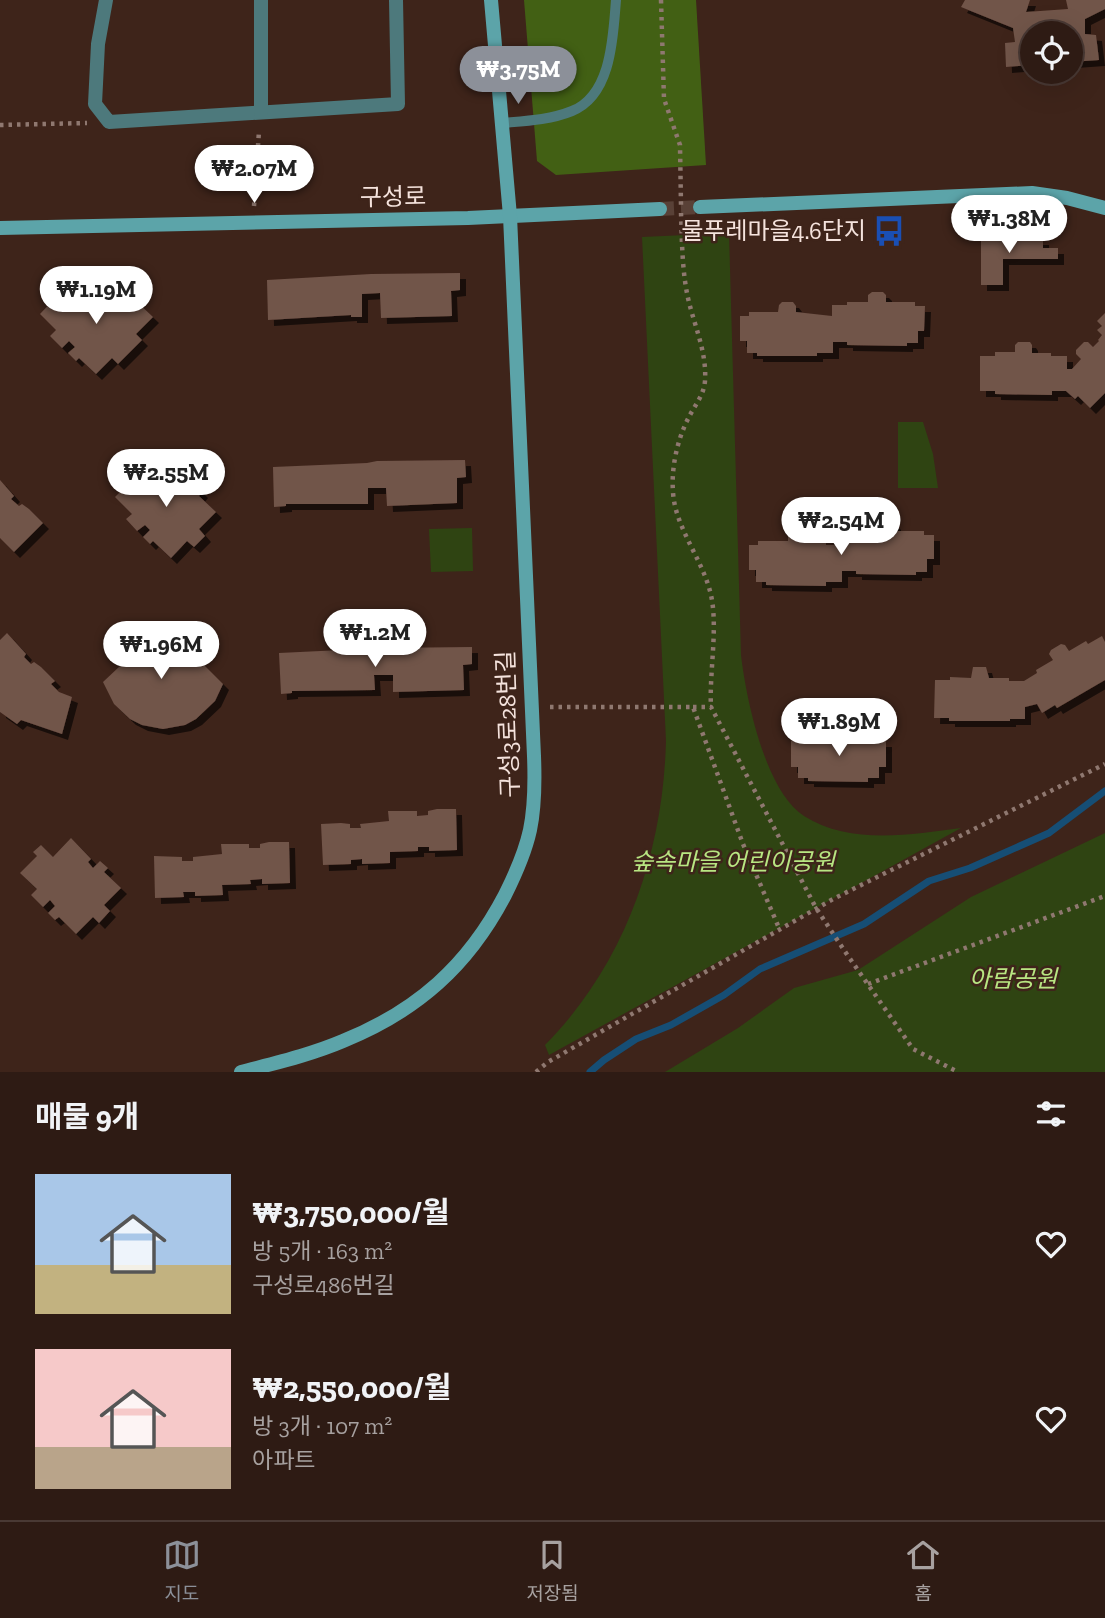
<!DOCTYPE html>
<html lang="ko">
<meta charset="utf-8">
<style>
body{margin:0;font-family:"Zilla Slab","Noto Sans KR",serif;background:#36241d;color:#f1f3f6;height:100vh;display:flex;flex-direction:column;font-size:26px;white-space:nowrap}
*{box-sizing:border-box;margin:0}
p{font-size:23px;color:#a7a1a0}
.icon{flex:none;width:38px;height:38px;fill:none;stroke:currentColor;stroke-width:2;stroke-linecap:round;stroke-linejoin:round}
.map{position:relative;height:1072px;overflow:hidden}
.panel{display:flex;flex-direction:column;background:#2e1b14;flex:1}
.panel>*{flex:none}
.tools{position:absolute;left:1020px;top:21px;display:grid;gap:14px}
.tools a{display:grid;place-items:center;width:63px;height:63px;border-radius:50%;background:#2e1b14;box-shadow:0 7px 28px #0002,0 0 0 2px #493934;font-size:35px}
.price{position:absolute;translate:-50% -60px;padding:0 16px;border-radius:24px;background:#fff;color:#222;font-size:23px;line-height:46px;filter:drop-shadow(0 2px 4px #0008)}
.price::after{content:'';position:absolute;left:50%;top:42px;width:21px;height:16px;margin-left:-10px;background:inherit;clip-path:polygon(0 0,100% 0,50% 100%)}
.price.selected{background:#8c9099;color:#fff}
ul{padding:0;list-style:none}
li{display:flex;align-items:center;gap:21px;height:175px;padding:0 35px}
li span{display:grid;place-items:center;flex:none;width:196px;height:140px;border-radius:0px;color:#555}
li>.icon{margin-inline-start:auto}
span .icon{width:84px;height:84px;fill:#fffc;stroke-width:1}
li b{font-size:30px}
h2{display:flex;justify-content:space-between;align-items:center;height:84px;padding:0 35px;font-size:30px}
.tabs{display:flex;justify-content:space-around;align-items:center;height:98px;border-top:2px solid #493934;background:#2e1b14;font-size:19px;color:#a7a1a0}
.tabs a{display:grid;justify-items:center;gap:4px}
.tabs .selected{color:#8c9099}
.map>svg:first-child{display:block}
.green{fill:#2f4412}
.forest{fill:#426014}
.lines{fill:none;stroke-linecap:round;stroke-linejoin:round}
.stream{stroke:#164e75;stroke-width:7}
.building{fill:#715449;filter:url(#shadow)}
.secondary-tunnel{stroke:#594137;stroke-width:14;stroke-dasharray:14 7;stroke-linecap:butt}
.path{stroke:#8f7870;stroke-width:4.5;stroke-dasharray:3.5 5;stroke-linecap:butt}
.lane{stroke:#4d797c;stroke-width:10}
.street{stroke:#4d797c;stroke-width:14}
.secondary{stroke:#5ca4a9;stroke-width:14}
.labels{text-anchor:middle;stroke-width:5;stroke-linejoin:round;paint-order:stroke}
.street-label{font-size:24px;fill:#f5e3dd;stroke:#3e241a}
.poi-label{font-size:24px;fill:#f5e3dd;stroke:#3e241a;text-anchor:end}
.park-label{font-size:24px;font-style:italic;fill:#b8e682;stroke:#3e241a}
</style>
<div class="map">
<svg width="1105" height="1072" viewBox="0 0 1105 1072">
<defs>
<filter id="shadow"><feDropShadow dx="6" dy="6" stdDeviation="0" flood-color="#0009"/></filter>
</defs>
<rect width="100%" height="100%" fill="#3e241a"/>
<!-- green -->
<g class="green">
<path d="M729,233L741,655C746,698 765,791 804,816C849,845 910,835 961,828L549,1055L545,1045C625,964 663,854 666,741L642,237Z"/>
<path d="M898,422H923L933,454L938,488H898Z"/>
<path d="M472,528L473,571L431,572L429,529Z"/>
<path d="M1105,833V1072H665L738,1028L794,988L858,970L971,897Z"/>
</g>
<!-- forest -->
<path class="forest" d="M524,0H696L706,165L556,175L537,161Z"/>
<g class="lines">
<!-- stream -->
<path class="stream" d="M590,1072L604,1060L636,1039L671,1025L724,995L760,969L864,924L929,881L970,868L1049,833L1105,791"/>
</g>
<!-- building -->
<g class="building">
<path d="M965,0H1030L1026,12L1068,9L1066,0H1105V9L1085,19V34L1096,35L1099,60L1071,62V33H1032V65L1006,67L1005,43L1015,42L1013,28L961,7Z"/>
<path d="M981,235H1003V239H1043V248H1058V259H1003V285H981Z"/>
<path d="M460,273V290L451,291L452,316L381,318L380,293L362,294V317H351V315L268,320L267,280L371,274Z"/>
<path d="M60,286L72,297L78,292L84,298L93,288L108,302L111,299L117,304L132,289L140,297L136,301L153,317L136,334L142,340L118,364L112,358L96,374L79,358L76,361L68,353L75,347L69,341L62,348L50,336L56,330L40,314L57,296L53,293Z"/>
<path d="M872,292H883L886,295V302H915V306H925L924,331H918V343H907V346L847,345V342H833V353H817V356H757V353H747V341H740V316H749V312H778L779,305L782,302H793L796,306V312L832,316V305H847V302H868V295Z"/>
<path d="M1105,313V393L1090,408L1078,396L1075,399L1066,391H1052V395L995,394V391H980V356H995V352H1015V345L1018,342H1030L1032,345V353H1051V356H1067V369H1072L1081,359L1076,354V350L1084,342H1088L1093,347L1099,341L1098,340L1102,335L1097,330L1102,326L1097,321Z"/>
<path d="M465,460L466,477L457,478V503L387,506L386,488H368V504H286V506L274,507L273,467L367,463L377,461Z"/>
<path d="M166,463L186,483L182,486L188,492L195,485L202,492L199,496L216,512L199,529L205,536L194,547L187,541L171,558L153,541L150,544L143,537L150,530L145,525L137,531L126,519L132,514L115,497L132,480L128,476L136,469L147,481Z"/>
<path d="M0,480L14,496L11,499L19,506L22,504L29,509L43,523L14,552L0,538Z"/>
<path d="M881,521H892L895,524V531H924V535H934V559H927V572H916V575L856,574V571H842V582H826V586L766,585V582H756V570H749V545H758V541H788V535L791,531H802L806,535V542H826V545H841V535H856V531H877V524Z"/>
<path d="M162,623L183,644L179,647L185,653L192,646L199,653L196,657L223,684L215,701L196,719L185,725L163,729L142,725L130,719L114,704L103,682L120,666L111,658L128,641L125,637L132,630L144,642Z"/>
<path d="M7,633L26,654L24,657L31,664L34,662L41,667L55,681L51,684L59,692L72,697L62,734L21,720L17,724L0,712V640Z"/>
<path d="M1102,636L1105,642V680L1057,708L1055,705L1042,713L1037,704L1025,707V719H1010V721H949V718H934L935,680H950V677L971,678L973,667H986L989,678H1009V681H1024L1037,673L1036,670L1053,660L1049,654L1051,650L1061,644L1065,645L1069,651L1086,641L1088,644Z"/>
<path d="M472,647V664L463,665L464,690L393,692V675H374L375,690L292,691V693L281,694L279,653L383,648Z"/>
<path d="M833,727L844,728L847,731V738H877V741H886V767H879V778H868V782L808,781V778H798V767H791V741H800V738H830V731Z"/>
<path d="M437,809H456L457,850L429,851V847H418V851L390,852V863L362,864V859L351,860V864L323,865L321,824L341,823L350,824V828H361L360,824L389,821L388,811H417V816L428,815V811Z"/>
<path d="M71,838L91,859L88,862L93,868L100,861L108,868L104,872L121,888L104,905L110,911L99,923L93,917L76,934L59,917L55,920L48,913L55,906L50,900L43,907L31,895L37,889L20,873L37,856L33,852L41,845L53,857Z"/>
<path d="M269,842H289L290,883L262,884V879L250,880L251,884L222,885L223,895L195,896V892H183L184,897L155,898L154,856L182,857V861H193V857L222,854L221,844H249V848H260V844Z"/>
</g>
<g class="lines">
<!-- secondary-tunnel -->
<path class="secondary-tunnel" d="M660,209L700,207"/>
<!-- path -->
<g class="path">
<path d="M661,0L664,99L680,145L681,205"/>
<path d="M0,125L87,123"/>
<path d="M254,206L259,131"/>
<path d="M681,213C682,241 682,271 688,298C694,325 707,352 705,381C704,394 696,404 690,415C678,437 671,466 673,492C675,527 701,557 710,591C719,624 709,672 711,707"/>
<path d="M550,707H693L743,844L779,928"/>
<path d="M693,707H711L816,908L846,953L913,1049L958,1072"/>
<path d="M868,984L1105,896"/>
<path d="M536,1072L548,1062L833,899L1105,764"/>
</g>
<!-- lane -->
<path class="lane" d="M502,123C525,121 550,120 572,111C612,95 613,36 616,0"/>
<!-- street -->
<g class="street">
<path d="M106,0L98,44L95,104L109,122L398,104L396,0"/>
<path d="M261,0V112"/>
</g>
<!-- secondary -->
<g class="secondary">
<path d="M700,207L1032,193L1067,198L1105,208"/>
<path d="M0,228L468,218L660,209"/>
<path d="M241,1072C275,1063 310,1055 343,1041C417,1011 468,966 505,895C515,875 525,853 530,830C535,806 535,781 534,756L510,216L491,0"/>
</g>
</g>
<!-- icons -->
<defs>
<symbol id="bus-bare" viewBox="-9 -9 18 18"><path d="M-5-6H5V4H4V6H2V4H-2V6H-4V4H-5ZM-3.5-4V0h7V-4ZM-3.5 1.2v1.5H-2V1.2ZM2 1.2v1.5H3.5V1.2Z" fill="#1a4fb4" stroke="#3e241a" stroke-width="2.5" paint-order="stroke"/></symbol>
</defs>
<g fill-rule="evenodd">
<use href="#bus-bare" x="867" y="209" width="44" height="44"/>
</g>
<g class="labels">
<!-- street labels -->
<g class="street-label">
<text transform="translate(393 197) rotate(-1)" y="8">구성로</text>
<text transform="translate(508 724) rotate(-92)" y="8">구성3로28번길</text>
</g>
<!-- poi labels -->
<g class="poi-label">
<text x="866" y="239">물푸레마을4.6단지</text>
</g>
<!-- park labels -->
<g class="park-label">
<text x="733" y="870">숲속마을 어린이공원</text>
<text x="1013" y="987">아람공원</text>
</g>
</g>
</svg>
<div class="tools">
<a><svg class="icon" aria-label="locate" viewBox="0 0 24 24"><circle cx="12" cy="12" r="6"/><path d="M12 2v4M12 18v4M2 12h4M18 12h4"/></svg></a>
</div>
<b class="price selected" style="left:518px;top:106px">₩3.75M</b>
<b class="price" style="left:254px;top:205px">₩2.07M</b>
<b class="price" style="left:1009px;top:255px">₩1.38M</b>
<b class="price" style="left:96px;top:326px">₩1.19M</b>
<b class="price" style="left:166px;top:509px">₩2.55M</b>
<b class="price" style="left:841px;top:557px">₩2.54M</b>
<b class="price" style="left:375px;top:669px">₩1.2M</b>
<b class="price" style="left:161px;top:681px">₩1.96M</b>
<b class="price" style="left:839px;top:758px">₩1.89M</b>
</div>
<section class="panel">
<h2>매물 9개<svg class="icon" aria-label="filters" viewBox="0 0 24 24"><path d="M4 7h16M4 17h16"/><circle cx="9" cy="7" r="2"/><circle cx="15" cy="17" r="2"/></svg></h2>
<ul>
<li><span style="background:linear-gradient(#a9c7e8 65%,#c2b280 0)"><svg class="icon" aria-label="home" viewBox="0 0 24 24"><path d="M3 11l9-7 9 7M6 9v11h12V9"/></svg></span><div><b>₩3,750,000/월</b><p>방 5개 · 163 m²</p><p>구성로486번길</p></div><svg class="icon" aria-label="heart" viewBox="0 0 24 24"><path d="M12 20l-8-8c-3-5 5-10 8-4 3-6 11-1 8 4z"/></svg></li>
<li><span style="background:linear-gradient(#f6c9c9 70%,#b9a48a 0)"><svg class="icon" aria-label="home" viewBox="0 0 24 24"><path d="M3 11l9-7 9 7M6 9v11h12V9"/></svg></span><div><b>₩2,550,000/월</b><p>방 3개 · 107 m²</p><p>아파트</p></div><svg class="icon" aria-label="heart" viewBox="0 0 24 24"><path d="M12 20l-8-8c-3-5 5-10 8-4 3-6 11-1 8 4z"/></svg></li>
</ul>
</section>
<nav class="tabs">
<a class="selected"><svg class="icon" aria-label="map" viewBox="0 0 24 24"><path d="M3 6l6-2 6 2 6-2v14l-6 2-6-2-6 2zM9 4v14M15 6v14"/></svg>지도</a>
<a><svg class="icon" aria-label="saved" viewBox="0 0 24 24"><path d="M7 4h10v16l-5-4-5 4z"/></svg>저장됨</a>
<a><svg class="icon" aria-label="home" viewBox="0 0 24 24"><path d="M3 11l9-7 9 7M6 9v11h12V9"/></svg>홈</a>
</nav>
